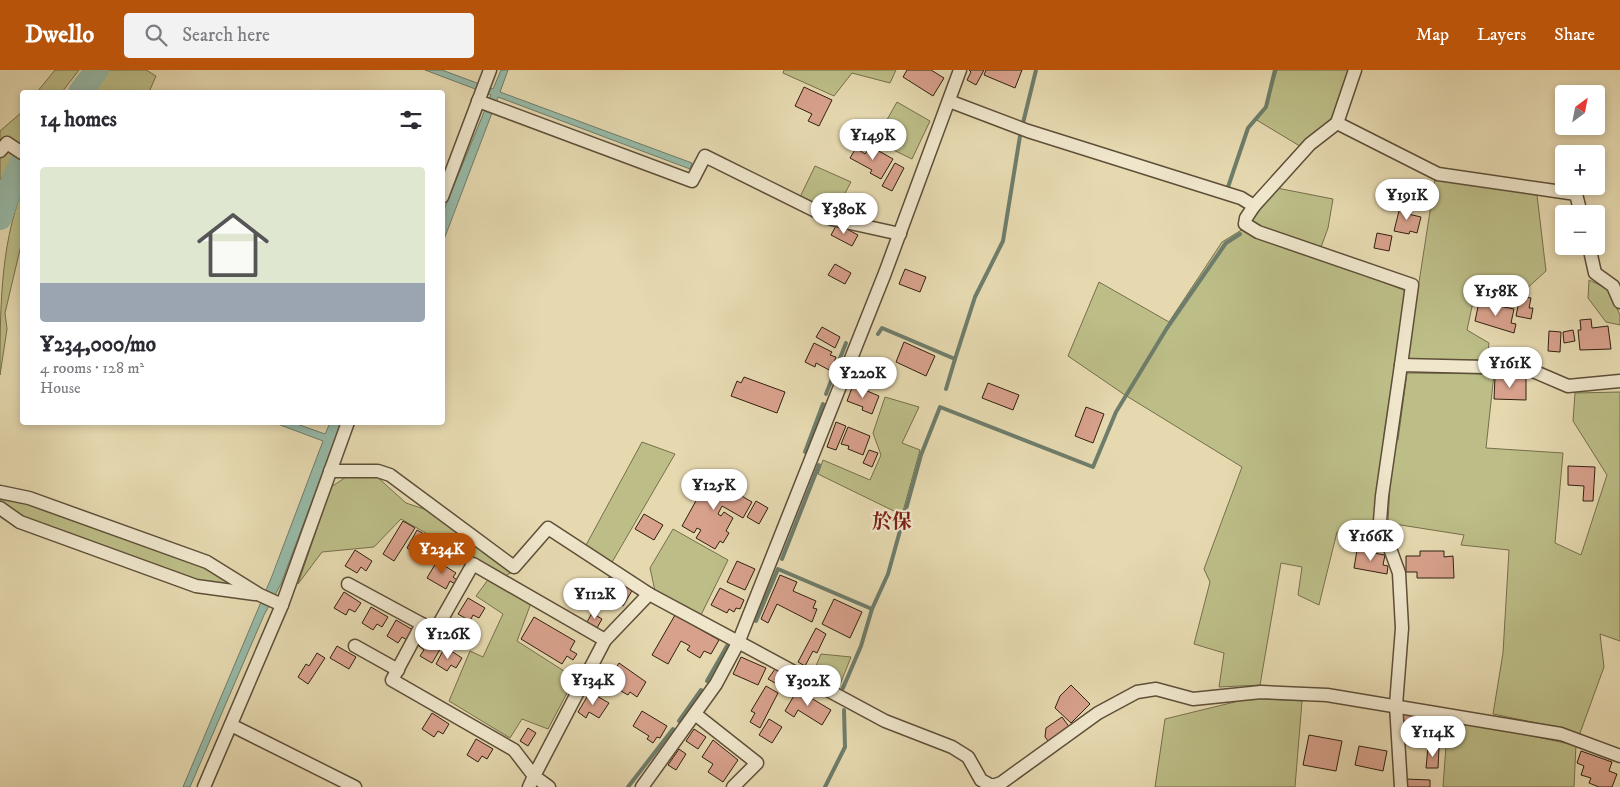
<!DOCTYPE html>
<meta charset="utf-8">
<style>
body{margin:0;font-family:"IM FELL DW Pica","Noto Serif JP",serif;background:#f2f2f3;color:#2b2b33;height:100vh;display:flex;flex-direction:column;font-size:19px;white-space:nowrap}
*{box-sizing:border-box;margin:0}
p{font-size:16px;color:#7c7c81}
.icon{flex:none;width:28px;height:28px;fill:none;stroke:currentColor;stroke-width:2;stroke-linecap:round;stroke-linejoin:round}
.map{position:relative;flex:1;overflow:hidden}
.details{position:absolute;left:20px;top:20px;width:425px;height:335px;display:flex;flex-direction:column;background:#fff;border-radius:5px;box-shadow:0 2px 8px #0003}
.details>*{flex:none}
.needle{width:32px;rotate:32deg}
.controls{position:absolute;left:1555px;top:15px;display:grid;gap:10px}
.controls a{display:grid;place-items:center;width:50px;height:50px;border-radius:5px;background:#fff;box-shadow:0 2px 8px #0003;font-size:25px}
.price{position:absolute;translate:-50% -42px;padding:0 11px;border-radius:18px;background:#fff;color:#222;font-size:16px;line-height:32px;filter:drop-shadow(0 1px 2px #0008)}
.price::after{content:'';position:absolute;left:50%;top:30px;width:15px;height:11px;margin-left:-8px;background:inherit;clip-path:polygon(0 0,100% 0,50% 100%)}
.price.selected{background:#b45309;color:#fff}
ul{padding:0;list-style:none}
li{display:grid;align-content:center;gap:10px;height:265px;padding:0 20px}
li span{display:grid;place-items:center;height:155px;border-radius:5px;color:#555}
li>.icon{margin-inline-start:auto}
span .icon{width:90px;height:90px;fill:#fffc;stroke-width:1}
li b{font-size:21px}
h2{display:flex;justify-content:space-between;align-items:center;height:60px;padding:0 20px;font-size:21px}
header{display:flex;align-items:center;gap:30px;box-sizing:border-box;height:70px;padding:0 25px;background:#b45309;color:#fff}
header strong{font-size:24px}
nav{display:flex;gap:28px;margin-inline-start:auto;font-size:18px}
.search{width:350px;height:45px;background:#f2f2f3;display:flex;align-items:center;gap:12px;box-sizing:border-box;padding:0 18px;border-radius:5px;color:#7c7c81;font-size:19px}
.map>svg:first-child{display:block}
.green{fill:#bcbd87;stroke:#766f4c}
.water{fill:#97baa8;stroke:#6e7d6b}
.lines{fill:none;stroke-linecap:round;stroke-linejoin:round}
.stream{stroke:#6e7d6b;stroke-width:4}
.river{stroke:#97baa8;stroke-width:24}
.building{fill:#d8a18c;stroke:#312110}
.minor-casing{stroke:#5e4f38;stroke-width:15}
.minor{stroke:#efe6cc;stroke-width:12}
.labels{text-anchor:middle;stroke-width:4.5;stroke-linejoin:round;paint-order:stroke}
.neighbourhood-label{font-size:20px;font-weight:bold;fill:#7a1f14;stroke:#efe6cc}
</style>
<header>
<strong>Dwello</strong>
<div class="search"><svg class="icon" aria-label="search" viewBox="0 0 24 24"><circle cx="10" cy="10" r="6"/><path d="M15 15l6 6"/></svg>Search here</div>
<nav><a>Map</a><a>Layers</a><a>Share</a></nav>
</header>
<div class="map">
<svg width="1620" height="717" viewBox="0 0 1620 717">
<rect width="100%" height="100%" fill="#e6d9b0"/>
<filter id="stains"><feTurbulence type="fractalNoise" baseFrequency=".004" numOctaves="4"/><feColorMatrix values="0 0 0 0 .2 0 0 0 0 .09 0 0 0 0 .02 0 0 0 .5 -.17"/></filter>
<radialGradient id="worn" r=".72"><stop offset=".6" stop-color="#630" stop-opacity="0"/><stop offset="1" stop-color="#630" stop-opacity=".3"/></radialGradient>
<!-- green -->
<g class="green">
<path d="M55,0H79L62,22H37Z"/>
<path d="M107,0H146L156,6L149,22H90Z"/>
<path d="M784,0H896L890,13L852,3L834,26L783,3Z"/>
<path d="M1277,0H1349L1331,53L1303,78L1255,49L1266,37Z"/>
<path d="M897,32L930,51L912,89L875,71Z"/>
<path d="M22,42V73L0,110V61Z"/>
<path d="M815,96L851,112L835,142L800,127Z"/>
<path d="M1435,109L1537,125L1546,201L1511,233L1473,232L1467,260L1489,273L1487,290H1407Z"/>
<path d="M1277,118L1333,129L1328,158L1320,180L1251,153L1254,143Z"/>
<path d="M22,121V171L5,243L7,259L0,305C0,244 0,176 22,121Z"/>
<path d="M1243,159L1406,221L1384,365L1398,370L1407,303L1494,304L1486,378L1563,383L1555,473L1581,485L1607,405L1573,351L1575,323L1620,322V571L1600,564L1604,597L1576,674L1574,717H1443L1448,648L1565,673L1566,659L1493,644L1503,583L1509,480L1461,475L1464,465L1388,453L1390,413L1380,412L1373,467L1337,462L1319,535L1298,525L1302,497L1281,493L1260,615L1219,617L1224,583L1194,574L1210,512L1204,499L1242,397L1125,325L1068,286L1099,212L1169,252L1222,172Z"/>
<path d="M1589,210L1608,219L1620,245V255L1606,252L1588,228Z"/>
<path d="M885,327L919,337L902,373L920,380L902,445L818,404L823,390L870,410L881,385L873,363Z"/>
<path d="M642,372L675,384L611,494L585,477Z"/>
<path d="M349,405L376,406L406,433L436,443L512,502L504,507L401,449L374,477L322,482L298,514L331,417Z"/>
<path d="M0,426L29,431L206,496L235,514L231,517L199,511L25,449L0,434Z"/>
<path d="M673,459L728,490L700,547L655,521L650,498Z"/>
<path d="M490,507L531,533L517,571L575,608L548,659L522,649L510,668L449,631L470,581L483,587L503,544L476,526Z"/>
<path d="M821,584L851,587L839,617L813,603Z"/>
<path d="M1251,628L1302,631L1295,717H1155L1165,649Z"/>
</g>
<!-- water -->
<g class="water">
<path d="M425,0H442L493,19L501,0H508L500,22L692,93L690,99L498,27L443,172V142L491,25Z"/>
<path d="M275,353H294L325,364L330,353H341L281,514L264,545L190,717H183L272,506L323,371Z"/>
</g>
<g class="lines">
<!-- stream -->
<g class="stream">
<path d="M1023,53L1036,0"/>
<path d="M1228,117L1248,58L1266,37L1275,0"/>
<path d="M878,264L882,258L955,289L975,227L1003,171L1020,66"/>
<path d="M946,319L955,289"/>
<path d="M826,324L846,273"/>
<path d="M805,382L823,334"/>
<path d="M782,489L819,395"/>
<path d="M756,551L778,499L872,539"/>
<path d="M707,611L727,576"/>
<path d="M843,618L861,576L872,539L888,504L921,385L940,337L1093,397L1116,342L1167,258L1226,173L1240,164"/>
<path d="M679,651L701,620"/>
<path d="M628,717L673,659"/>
<path d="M825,717L845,677L844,640"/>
</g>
<!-- river -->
<g class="river">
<path d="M80,22L97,0"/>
<path d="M0,148L13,110L22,92"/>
</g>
</g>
<!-- building -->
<g class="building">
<path d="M907,0H931L944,8L933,26L903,7Z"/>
<path d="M969,0H984L976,15L967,10L971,2Z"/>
<path d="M986,0H1022L1015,18L984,5Z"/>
<path d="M804,17L832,30L819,56L808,51L812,44L795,36Z"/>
<path d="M870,76L893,89L881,109L870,103L872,100L850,88L856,78L865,84Z"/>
<path d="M895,93L904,98L892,121L882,116Z"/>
<path d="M1401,133L1410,136L1408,144L1421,147L1417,163L1410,161L1409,164L1394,161Z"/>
<path d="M837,154L858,165L852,176L831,165Z"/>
<path d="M1377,163L1392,166L1389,181L1374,178Z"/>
<path d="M835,194L851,203L845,214L828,205Z"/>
<path d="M905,199L926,207L920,222L899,214Z"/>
<path d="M1520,226L1531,228L1529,238H1533L1531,249L1516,246Z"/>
<path d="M1479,232L1514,239L1511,253L1516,254L1514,263L1475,251Z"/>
<path d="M1591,249L1592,258L1608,256L1611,279L1580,280L1578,260H1581L1580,250Z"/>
<path d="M822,257L840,267L835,278L816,267Z"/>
<path d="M1573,260L1575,271L1564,273L1563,262Z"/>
<path d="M1549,261L1561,262L1560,282L1548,281Z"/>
<path d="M904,272L935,286L926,306L896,292Z"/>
<path d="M814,273L832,282L830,285L836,287L831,301L816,293L815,297L805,292Z"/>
<path d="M744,307L785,322L777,343L731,326L737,311L741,313Z"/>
<path d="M1495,307L1526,308V330L1494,329Z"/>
<path d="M988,313L1019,325L1013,340L982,328Z"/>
<path d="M853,315L879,326L872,344L862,340L863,337L847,331Z"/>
<path d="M1086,337L1104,344L1093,373L1075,366Z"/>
<path d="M836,352L846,356L836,380L827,377Z"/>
<path d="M848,357L870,366L863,385L848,379L849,376L841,374Z"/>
<path d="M869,380L878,383L872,397L863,393Z"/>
<path d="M1568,396L1595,397L1593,431H1583L1584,416L1568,415Z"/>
<path d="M702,403L752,432L743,448L722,436L718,444L721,446L724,442L733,448L726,461L729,463L723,473L720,471L715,479L696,468L701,460L697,458L694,463L682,456L702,420L694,416Z"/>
<path d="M756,431L768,438L759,454L747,447Z"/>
<path d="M644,444L663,455L654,470L635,459Z"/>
<path d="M403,451L415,458L394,491L383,484Z"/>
<path d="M417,460L436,471L425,489L407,478Z"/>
<path d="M355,480L372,491L366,501L361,497L357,503L345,496Z"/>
<path d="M1357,480L1385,485L1383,495L1388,496L1387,504L1354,498Z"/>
<path d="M1420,481H1444V487L1453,486L1454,508H1417V502H1406V486H1420Z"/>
<path d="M437,491L456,503L453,507L457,510L455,514L450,511L446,519L427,508Z"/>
<path d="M737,491L755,499L745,520L727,512Z"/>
<path d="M780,505L797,512L793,521L816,531L813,538L817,539L812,552L777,534L768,553L761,549Z"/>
<path d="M610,506L633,519L623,536L600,522Z"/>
<path d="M720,518L744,530L740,539L736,538L734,542L729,539L727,543L711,535Z"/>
<path d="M344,522L361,533L355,542L349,539L346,545L334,538Z"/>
<path d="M468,528L485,538L479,548L473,545L470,551L458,544Z"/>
<path d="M834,529L862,542L850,568L822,554Z"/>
<path d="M371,537L388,547L382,557L377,554L373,560L362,553Z"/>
<path d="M592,543L602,549L597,558L587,552Z"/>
<path d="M675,545L719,570L711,584L704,581L700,588L687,580L690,576L681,571L668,594L652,585Z"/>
<path d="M534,547L575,571L570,580L577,584L573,590L567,586L562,594L521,569Z"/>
<path d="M396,550L413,560L407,570L402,567L398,573L387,566Z"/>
<path d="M816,558L826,564L817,583L813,581L805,596L798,592Z"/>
<path d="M425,567L442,576L432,593L420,586L424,580L419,576Z"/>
<path d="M337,576L356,587L349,599L330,588Z"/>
<path d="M445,577L462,588L456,598L451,595L447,601L436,594Z"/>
<path d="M317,583L325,588L308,614L298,607L306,594L309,596Z"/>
<path d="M741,587L766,598L758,615L733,604Z"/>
<path d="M619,593L646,612L637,627L630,622L628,625L607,613Z"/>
<path d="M775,599L788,607L782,617L768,609Z"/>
<path d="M1071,615L1090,634L1071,653L1055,638L1060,626Z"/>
<path d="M766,616L778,623L760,658L750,652L755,643L751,641Z"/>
<path d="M799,617L807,622L806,625L831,640L822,655L798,640L794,647L785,641Z"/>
<path d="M590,622L609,633L599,648L589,642L586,648L578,642Z"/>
<path d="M642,641L667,656L660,668L657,667L653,673L647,669L649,666L633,656Z"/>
<path d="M432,643L449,654L443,664L438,661L434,667L422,659Z"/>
<path d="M1402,644L1423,646V655L1437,656L1436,674L1408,673L1409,651H1402Z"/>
<path d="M1062,647L1070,658L1049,672L1045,667L1046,658Z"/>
<path d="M769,649L782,657L772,673L759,665Z"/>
<path d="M528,658L536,663L528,676L520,671Z"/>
<path d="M694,659L706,667L698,679L686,671Z"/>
<path d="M1309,665L1342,671L1336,701L1303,695Z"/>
<path d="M476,669L493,679L487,689L482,686L478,692L467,685Z"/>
<path d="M713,670L738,690L723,712L708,702L713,694L702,687Z"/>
<path d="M1359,676L1387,681L1383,701L1355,695Z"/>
<path d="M1428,677L1439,678L1438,698H1426Z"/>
<path d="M679,679L686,684L676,700L668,695Z"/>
<path d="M1581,681L1612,692L1609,701L1617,704L1612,717H1599L1589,713L1591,708L1581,705L1584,696L1577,693Z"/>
<path d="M1405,709L1430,710V717H1405Z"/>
</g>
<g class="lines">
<defs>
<g id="minor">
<path d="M1355,0L1337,53L1438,104L1576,124L1581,144"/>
<path d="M478,31L692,111L705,86L832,149L900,164"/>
<path d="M949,31L1028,61L1241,128L1254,136L1246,148L1245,154L1258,162L1412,215L1401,295"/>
<path d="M0,81L7,73L22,83"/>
<path d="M442,127L490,0"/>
<path d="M1254,136L1310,74L1337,53"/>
<path d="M1589,176L1595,203L1613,216L1620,232"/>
<path d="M330,401H378L390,405L514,497L548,458L649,524"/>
<path d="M0,422L29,428L207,492L260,525L282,535"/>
<path d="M0,438L20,452L196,516L255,524"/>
<path d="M348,514L422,554"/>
<path d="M435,561L455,572"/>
<path d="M355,576L398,600"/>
<path d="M695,644L757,693L733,717"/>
<path d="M231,655L355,717"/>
<path d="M204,717L282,535L348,352"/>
<path d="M529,717L534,706L514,680L392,610L422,554L435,561L473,494L605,570"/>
<path d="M549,717L534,706L605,570L649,524L885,651L952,677L968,687L981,710L992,716L1001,713L1098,643L1137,622L1156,619L1193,629L1261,622L1327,625L1561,664L1620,686"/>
<path d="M642,717L716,614L738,573L885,203L960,0"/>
<path d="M1401,717L1396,635L1402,558L1399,503L1380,451L1382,426L1401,295L1526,298L1568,316L1620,311"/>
</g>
</defs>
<!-- minor casing -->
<use href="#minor" class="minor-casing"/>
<!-- minor -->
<use href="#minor" class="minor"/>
</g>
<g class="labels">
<!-- neighbourhood labels -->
<g class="neighbourhood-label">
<text x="892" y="458">於保</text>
</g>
</g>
<rect width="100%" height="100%" filter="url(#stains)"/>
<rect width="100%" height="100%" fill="url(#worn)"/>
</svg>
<div class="controls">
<a><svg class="needle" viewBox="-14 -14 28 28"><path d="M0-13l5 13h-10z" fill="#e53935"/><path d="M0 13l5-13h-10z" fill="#7c7c81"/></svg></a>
<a>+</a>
<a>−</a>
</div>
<b class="price" style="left:873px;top:91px">¥149K</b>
<b class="price" style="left:1407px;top:151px">¥191K</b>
<b class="price" style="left:844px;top:165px">¥380K</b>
<b class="price" style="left:1496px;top:247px">¥158K</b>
<b class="price" style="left:1510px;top:319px">¥161K</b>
<b class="price" style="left:863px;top:329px">¥220K</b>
<b class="price" style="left:714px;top:441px">¥125K</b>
<b class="price" style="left:1371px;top:492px">¥166K</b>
<b class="price selected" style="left:442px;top:505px">¥234K</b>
<b class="price" style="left:595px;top:550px">¥112K</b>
<b class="price" style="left:448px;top:590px">¥126K</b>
<b class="price" style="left:593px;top:636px">¥134K</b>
<b class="price" style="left:808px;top:637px">¥302K</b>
<b class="price" style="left:1433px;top:688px">¥114K</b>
<section class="details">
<h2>14 homes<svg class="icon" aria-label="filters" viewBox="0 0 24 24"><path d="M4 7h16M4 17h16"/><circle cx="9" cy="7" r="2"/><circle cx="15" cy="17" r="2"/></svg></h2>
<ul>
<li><span style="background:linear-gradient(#dfe7d0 75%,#9aa5b1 0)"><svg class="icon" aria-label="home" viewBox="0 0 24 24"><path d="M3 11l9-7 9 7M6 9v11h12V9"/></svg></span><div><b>¥234,000/mo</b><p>4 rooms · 128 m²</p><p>House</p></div></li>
</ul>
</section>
</div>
